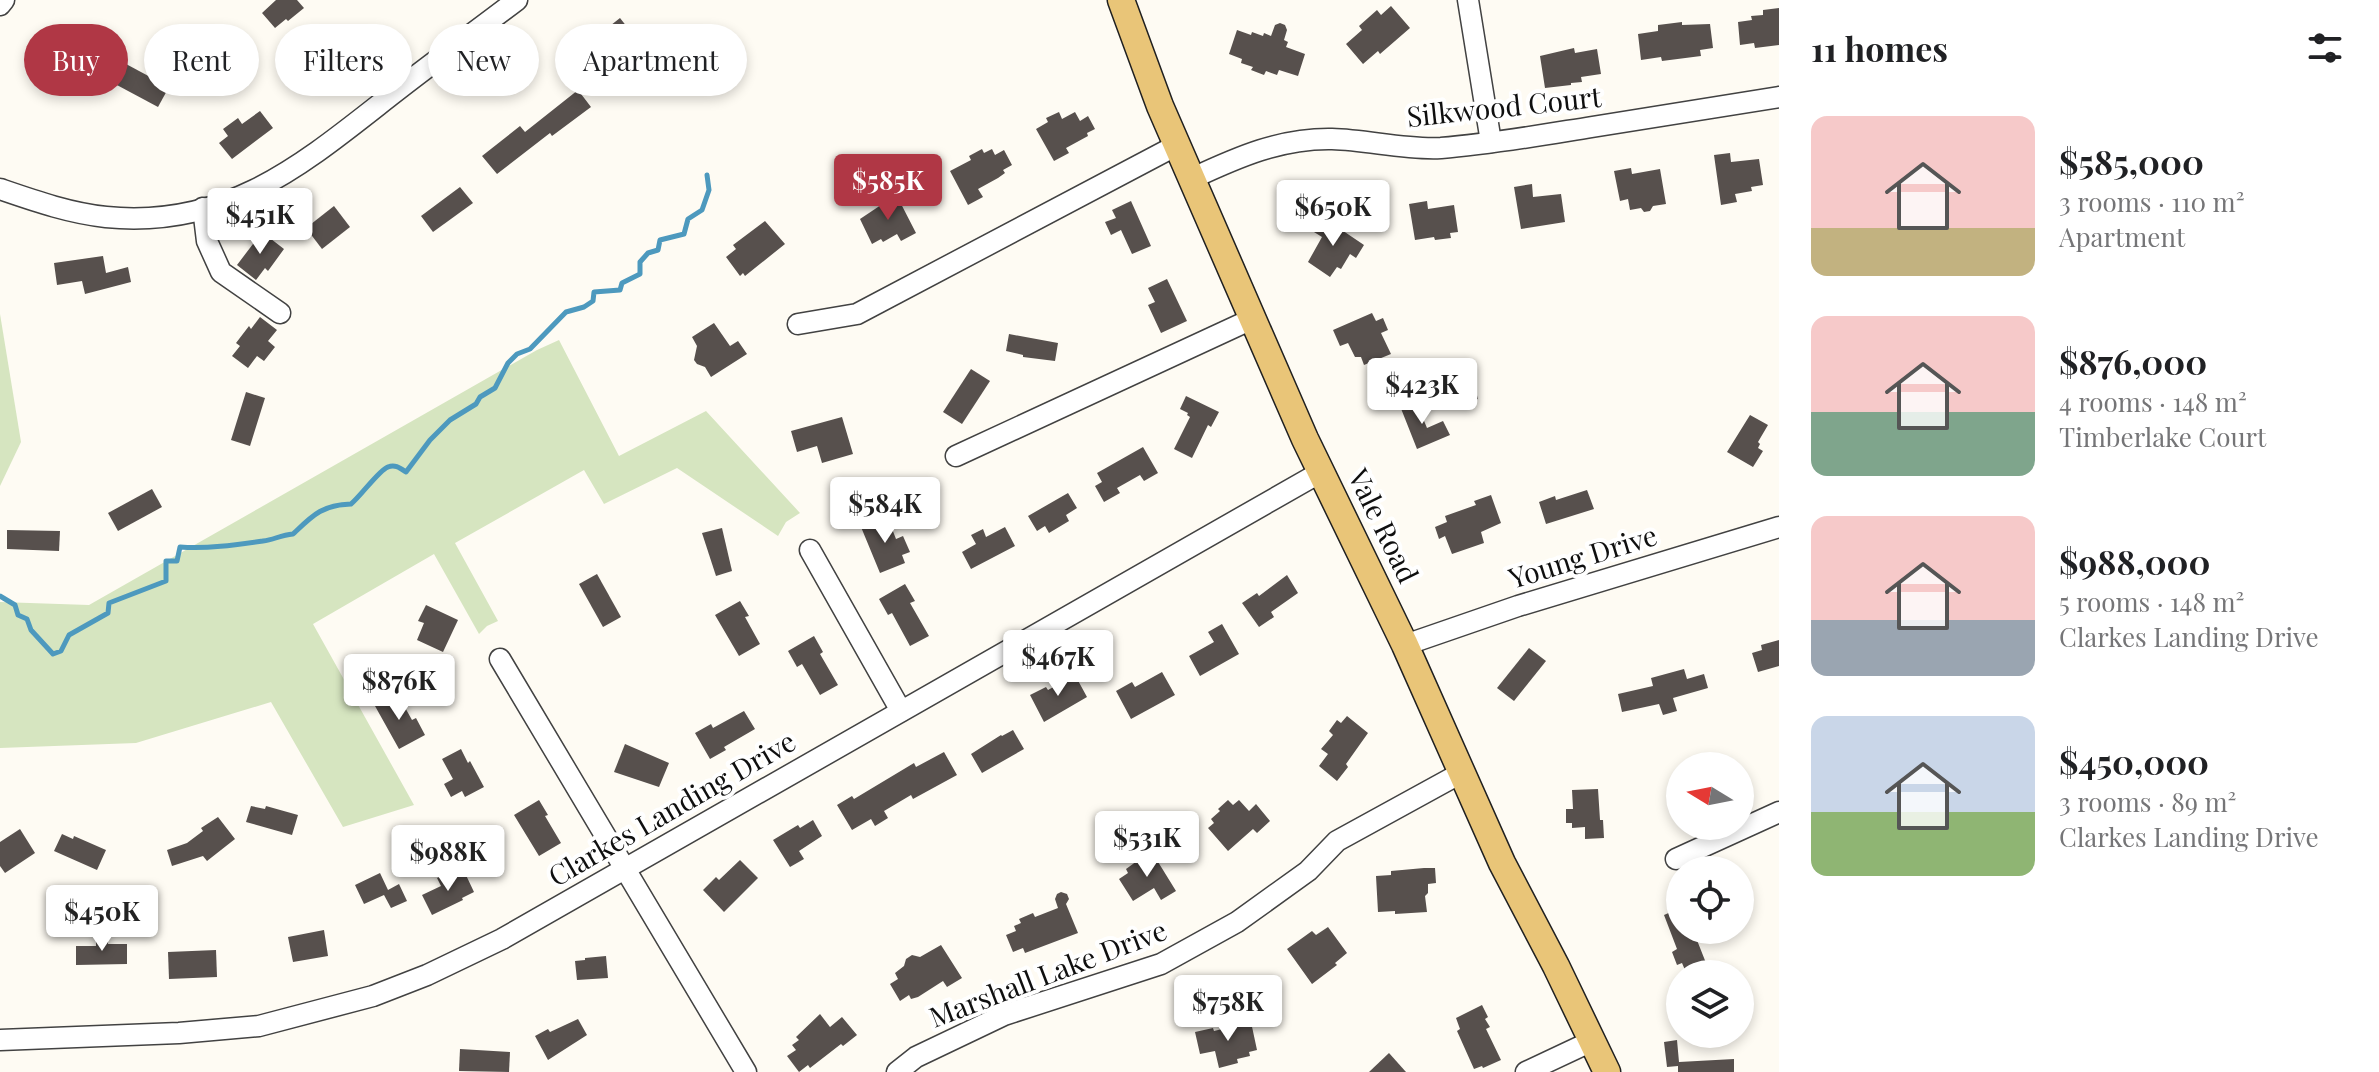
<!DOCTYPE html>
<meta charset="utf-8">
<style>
body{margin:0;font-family:"Playfair Display",serif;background:#f6f6f6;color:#202124;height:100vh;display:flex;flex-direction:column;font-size:30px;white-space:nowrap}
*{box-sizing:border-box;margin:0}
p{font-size:26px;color:#757577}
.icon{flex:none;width:44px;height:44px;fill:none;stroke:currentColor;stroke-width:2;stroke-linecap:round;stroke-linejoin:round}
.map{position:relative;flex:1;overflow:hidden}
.panel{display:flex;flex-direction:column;background:#fff;width:600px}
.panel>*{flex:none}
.hud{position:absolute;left:24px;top:24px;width:760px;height:72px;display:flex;gap:16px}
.needle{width:52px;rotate:280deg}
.buttons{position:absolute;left:1666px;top:752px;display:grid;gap:16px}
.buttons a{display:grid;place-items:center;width:88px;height:88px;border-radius:50%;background:#fff;box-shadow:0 4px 12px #0003;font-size:40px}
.price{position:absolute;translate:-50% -68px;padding:0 18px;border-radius:8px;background:#fff;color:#222;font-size:26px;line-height:52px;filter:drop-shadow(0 2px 4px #0008)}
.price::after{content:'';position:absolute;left:50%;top:48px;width:24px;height:18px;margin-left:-12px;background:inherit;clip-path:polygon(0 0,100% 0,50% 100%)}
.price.current{background:#b03745;color:#fff}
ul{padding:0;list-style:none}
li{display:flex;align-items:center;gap:24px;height:200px;padding:0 32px}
li span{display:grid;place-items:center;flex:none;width:224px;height:160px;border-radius:16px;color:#555}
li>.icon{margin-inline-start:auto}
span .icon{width:96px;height:96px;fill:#fffc;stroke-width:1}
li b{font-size:34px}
h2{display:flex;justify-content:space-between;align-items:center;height:96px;padding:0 32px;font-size:34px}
.pill{padding:0 28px;border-radius:36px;background:#fff;box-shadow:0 4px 12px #0003;font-size:28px;line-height:72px}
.pill.current{background:#b03745;color:#fff}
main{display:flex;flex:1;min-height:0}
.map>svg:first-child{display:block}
.green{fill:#d6e5c0}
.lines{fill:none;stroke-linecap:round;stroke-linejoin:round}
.stream{stroke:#4d99be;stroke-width:5}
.building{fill:#57504d}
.minor-casing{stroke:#424242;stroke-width:23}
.major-casing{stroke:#202020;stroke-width:29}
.minor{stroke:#fff;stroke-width:20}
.major{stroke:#e9c578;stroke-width:26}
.labels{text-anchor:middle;stroke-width:8;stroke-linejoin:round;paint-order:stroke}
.street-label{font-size:28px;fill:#0f0f0f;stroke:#fff}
</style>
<main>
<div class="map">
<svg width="1779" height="1072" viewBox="0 0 1779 1072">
<rect width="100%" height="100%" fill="#fefbf3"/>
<!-- green -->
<g class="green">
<path d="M0,314L21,442L0,486Z"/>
<path d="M559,340L619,456L706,411L800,513L786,522L778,536L677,468L604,504L584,470L455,543L498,621L487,626L479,634L434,554L313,624L414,805L343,827L271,702L136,743L0,748V602L89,605L537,350Z"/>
</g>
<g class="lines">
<!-- stream -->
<path class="stream" d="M0,596L15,605L18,615L27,619L31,630L53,654L61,651L69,635L108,613L109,603L166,581V561H177L180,547C208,549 235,545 263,541C274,540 280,535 293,534C313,515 322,505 351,504C360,497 380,469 388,467C395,464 400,468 406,472L430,440L450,420L476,404L480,397L495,388L508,363L517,354L530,349L566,312L584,307L593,301L594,292L620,290L622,283L640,274V262L648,253L658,250L660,240L684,234L688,219L702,210L709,190L707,175"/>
</g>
<!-- building -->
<g class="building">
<path d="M276,0H297L304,8L288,21L286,19L275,28L262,13Z"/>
<path d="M1391,6L1410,28L1380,54L1378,51L1363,64L1346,44L1362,30L1359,26L1377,10L1381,15Z"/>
<path d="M1779,8V45L1755,48L1754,43L1740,45L1738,22L1752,20L1751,16L1763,15V10Z"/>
<path d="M620,18L639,42L627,52L622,44L595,65L582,48Z"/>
<path d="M1682,22V25L1710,24L1713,48L1700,50L1701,56L1662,61L1661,57L1641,60L1638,34L1658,31V25Z"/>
<path d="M1280,23L1285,25L1287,30L1284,40L1288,42L1286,47L1305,54L1298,76L1279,70L1277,75L1266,71L1264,75L1251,70L1253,67L1241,63L1242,59L1229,54L1237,30L1251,35L1252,32L1263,36L1264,33L1271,36L1275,25Z"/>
<path d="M1574,48L1575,53L1597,49L1601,74L1581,77L1582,82L1571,83V85L1545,88L1540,56Z"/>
<path d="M126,64L169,87L158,107L115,84Z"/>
<path d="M578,90L591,107L552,136L550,133L497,174L482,156L520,126L525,132Z"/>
<path d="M260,111L273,128L232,159L219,143L228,136L223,129L238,118L242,124Z"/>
<path d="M1059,112L1062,119L1075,112L1080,121L1088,116L1095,129L1087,133L1088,136L1066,148L1069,153L1054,161L1036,129L1048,122L1046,118Z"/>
<path d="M982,149L984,153L992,149L995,155L1004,150L1012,165L1003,170L1005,173L998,178L978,189L983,197L968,205L950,171L971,160L969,156Z"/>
<path d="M1730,153L1731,162L1759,159L1763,185L1751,187L1752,191L1735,194L1737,202L1721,205L1714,155Z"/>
<path d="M1631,168L1632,174L1660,169L1666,204L1653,206L1650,211L1644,212L1641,208L1630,210L1628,199L1620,201L1614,171Z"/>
<path d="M1532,184L1533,197L1561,194L1565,222L1521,229L1514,187Z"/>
<path d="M460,187L473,203L433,232L421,216Z"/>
<path d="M893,197L898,198L916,233L901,241L897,234L883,242L881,239L872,244L860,219Z"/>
<path d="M1131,201L1151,246L1132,254L1121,230L1111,235L1105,222L1116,218L1112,210Z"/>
<path d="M1427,201L1428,209L1454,205L1458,232L1450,233L1451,238L1435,240L1434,237L1415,240L1409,204Z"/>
<path d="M334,206L350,227L322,249L306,228Z"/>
<path d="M1324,218L1364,245L1356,258L1350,254L1341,269L1337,267L1330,277L1308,262L1322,237L1314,232Z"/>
<path d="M765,221L785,244L745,276L743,273L740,276L726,257L736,249L733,245Z"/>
<path d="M262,232L284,249L268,271L265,268L256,280L237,265Z"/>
<path d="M103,256L106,273L128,267L131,282L85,294L82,281L57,285L54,263Z"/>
<path d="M1167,279L1187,321L1161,333L1148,305L1155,302L1148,288Z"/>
<path d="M1372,313L1376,321L1383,318L1388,330L1381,333L1391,354L1364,365L1361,357H1355L1348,343L1340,346L1333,330Z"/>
<path d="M260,317L277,330L268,341L275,347L264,361L257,356L248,368L232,356L240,346L236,343L249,326L251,329Z"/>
<path d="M714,323L730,346L738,341L747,354L711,377L705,367L697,364L694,360L697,346L692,337Z"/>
<path d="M1009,334L1058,343L1055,361L1023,357V355L1006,351Z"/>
<path d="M971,369L990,381L962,424L943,412Z"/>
<path d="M1473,381L1478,399L1462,404L1457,386Z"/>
<path d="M246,392L265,398L250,446L231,440Z"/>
<path d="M1186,396L1219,412L1211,427L1208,425L1192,458L1174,449L1190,417L1187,415L1188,413L1180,409Z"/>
<path d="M1415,399L1427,428L1443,421L1450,435L1417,449L1400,406Z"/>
<path d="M1750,415L1768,425L1758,442L1760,444L1758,448L1763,451L1753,467L1727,452Z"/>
<path d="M842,417L853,454L822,463L817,446L797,452L791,431Z"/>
<path d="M1143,447L1158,473L1144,481L1140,475L1117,488L1120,493L1104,502L1095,486L1102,482L1097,473Z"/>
<path d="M152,489L162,507L118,531L108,513Z"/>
<path d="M1587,490L1594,509L1546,524L1539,502L1555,496L1556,500Z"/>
<path d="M1068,493L1077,508L1066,515L1069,521L1049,533L1045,526L1037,531L1028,516Z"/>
<path d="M1491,495L1501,523L1481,532L1484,543L1452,554L1445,536L1439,539L1435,527L1447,522L1445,516L1476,505L1474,501Z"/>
<path d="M887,516L896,539L903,536L910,552L902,555L905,563L880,573L861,527Z"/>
<path d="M1005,527L1015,546L971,569L962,552L976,544L971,535L983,529L986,537Z"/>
<path d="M722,528L732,571L716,576L702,533Z"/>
<path d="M7,530L60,531L59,551L7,549Z"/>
<path d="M597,574L621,617L603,627L579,584Z"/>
<path d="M1287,575L1298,593L1271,612L1274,617L1259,627L1242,603L1257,593L1259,596Z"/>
<path d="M905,584L915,601L910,603L929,636L910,646L892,613L888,615L879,599Z"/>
<path d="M740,601L749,616L745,617L760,644L739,656L715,615Z"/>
<path d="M426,605L458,620L443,652L417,640L424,623L418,621Z"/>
<path d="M1222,624L1239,654L1200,676L1189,656L1214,642L1208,632Z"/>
<path d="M814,636L823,652L820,654L838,685L820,695L802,664L797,667L788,651Z"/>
<path d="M1779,640V666L1758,672L1752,653L1762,650L1761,645Z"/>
<path d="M1529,648L1546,661L1514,701L1497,688Z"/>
<path d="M1684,669L1687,679L1704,674L1708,688L1673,698L1677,711L1663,715L1659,704L1622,712L1618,694L1653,686L1651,678Z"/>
<path d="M1162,672L1175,695L1131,719L1116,691L1132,682L1135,687Z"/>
<path d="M1075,675L1087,697L1044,722L1030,695L1046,687L1048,690Z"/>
<path d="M397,693L412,720L416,718L425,735L399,749L375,706Z"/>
<path d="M744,711L755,729L724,747L726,750L710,759L695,733L711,724L713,728Z"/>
<path d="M1347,716L1368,733L1346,764L1348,767L1337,781L1319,766L1328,754L1321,749L1333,735L1329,731L1337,720L1341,723Z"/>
<path d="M1013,730L1024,749L982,773L971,754L1001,735L1002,736Z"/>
<path d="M625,744L669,763L659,787L614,772Z"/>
<path d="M461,749L468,763L470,761L484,787L465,797L462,791L451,797L444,784L453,779L442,759Z"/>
<path d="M944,752L957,775L913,799L911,795L884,811L888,818L875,826L871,819L852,830L837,805L852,796L854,799L914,763L916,767Z"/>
<path d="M1598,789L1600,820H1603L1604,838L1585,839V827L1572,828V823H1566V809H1573L1572,790Z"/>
<path d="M539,800L548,815L545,816L561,843L539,856L514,815Z"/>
<path d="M1228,800L1233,805L1239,800L1249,811L1256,804L1270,821L1257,833L1253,829L1228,851L1208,828L1214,823L1211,819L1220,811L1218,809Z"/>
<path d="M251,806L265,809L266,806L298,815L292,835L246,822Z"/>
<path d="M218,817L235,839L207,861L203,856L172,866L167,850L187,843L203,831L201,828Z"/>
<path d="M813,820L822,836L799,851L804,859L790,867L773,840L798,825L800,828Z"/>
<path d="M20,829L35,853L5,873L0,866V842Z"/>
<path d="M62,834L73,839L74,836L106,850L97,870L54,851Z"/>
<path d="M1148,853L1151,859L1155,857L1176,891L1161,900L1154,888L1133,901L1119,879L1128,873L1126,869Z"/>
<path d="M740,860L758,878L724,912L703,890L716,877L719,880Z"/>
<path d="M1424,868H1435L1436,883L1428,884V893L1425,896L1427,912L1395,914V911L1378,912L1376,876L1391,875V871Z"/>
<path d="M380,873L388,890L399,884L407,901L391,908L384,895L364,904L355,885Z"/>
<path d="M449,873L452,879L465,873L474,892L462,898L463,900L432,915L422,895L441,886L437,878Z"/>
<path d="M1061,892L1067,894L1069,899L1066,904L1078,933L1025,953L1023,948L1013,952L1006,935L1016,931L1014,926L1021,923L1019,919L1033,913L1035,917L1058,908L1055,899L1057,894Z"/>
<path d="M1680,908V930H1693L1706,963L1685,970L1682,963L1677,965L1672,952L1677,949L1664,915Z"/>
<path d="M1328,927L1347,953L1335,963L1337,965L1312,984L1287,949L1312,931L1316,935Z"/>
<path d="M324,930L328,956L293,962L288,937Z"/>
<path d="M96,936H108V944H127V964L76,965V946H96Z"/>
<path d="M941,945L962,978L947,987L943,981L918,997L911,999L909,995L900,1001L890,984L898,979L895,973L904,966L906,959L912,955L920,957Z"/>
<path d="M216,950L217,977L169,979L168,952Z"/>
<path d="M606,956L608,978L577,980L575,961L585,960V958Z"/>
<path d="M1482,1005L1488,1017L1485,1019L1490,1027L1486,1029L1501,1060L1483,1068L1482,1066L1474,1069L1457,1031L1460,1029L1456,1018Z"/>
<path d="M820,1014L830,1027L842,1017L857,1035L843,1046L841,1044L810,1068L808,1065L799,1072L787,1056L796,1050L792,1045L799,1040L796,1037Z"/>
<path d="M578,1019L587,1035L548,1060L535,1036L548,1029L550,1032Z"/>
<path d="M1251,1022L1257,1050L1249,1052L1250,1056L1237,1059L1238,1063L1219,1068L1215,1051L1200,1054L1195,1032L1213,1028L1214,1031Z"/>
<path d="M1677,1040L1679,1062L1734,1059V1072H1678V1066L1667,1067L1664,1042Z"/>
<path d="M460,1049L510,1052L509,1072L459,1071Z"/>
<path d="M1389,1053L1406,1072H1369Z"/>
</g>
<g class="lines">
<defs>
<g id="minor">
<path d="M1468,0L1491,142"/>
<path d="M0,5L4,0"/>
<path d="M1193,178C1238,157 1281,138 1332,139C1369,140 1404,150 1441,148C1492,144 1542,135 1592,127C1655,117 1717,107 1779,97"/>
<path d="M0,189C35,201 69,213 106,217C227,229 302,165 390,96C432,63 475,32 517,0"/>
<path d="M203,208L207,241L221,272L280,313"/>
<path d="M798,324L857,314L1179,144"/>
<path d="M956,456L1252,319"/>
<path d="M810,550L901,711"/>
<path d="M1405,645L1518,606L1779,527"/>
<path d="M500,659L746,1072"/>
<path d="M1676,859L1779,812"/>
<path d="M0,1040L179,1033L259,1026L373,996L427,975L502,939L1321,472"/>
<path d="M897,1072L916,1057L1004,1015L1161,964L1237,922L1308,871L1337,841L1461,773"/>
<path d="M1526,1072L1592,1041"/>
</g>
<path id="major" d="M1121,0L1160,106L1305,439L1405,645L1502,863L1556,966L1607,1072"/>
</defs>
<!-- minor casing -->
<use href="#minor" class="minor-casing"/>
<!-- major casing -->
<use href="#major" class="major-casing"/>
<!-- minor -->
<use href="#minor" class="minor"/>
<!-- major -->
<use href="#major" class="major"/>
</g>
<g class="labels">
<!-- street labels -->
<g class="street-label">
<text transform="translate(1504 107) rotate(-6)" y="10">Silkwood Court</text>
<text transform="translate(1383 526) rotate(64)" y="10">Vale Road</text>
<text transform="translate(1583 557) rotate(-17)" y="10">Young Drive</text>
<text transform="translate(672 809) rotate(-30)" y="10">Clarkes Landing Drive</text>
<text transform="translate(1048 974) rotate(-21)" y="10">Marshall Lake Drive</text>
</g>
</g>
</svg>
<div class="buttons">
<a><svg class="needle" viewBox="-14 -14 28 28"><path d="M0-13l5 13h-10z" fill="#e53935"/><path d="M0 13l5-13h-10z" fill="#757577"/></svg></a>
<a><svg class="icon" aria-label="locate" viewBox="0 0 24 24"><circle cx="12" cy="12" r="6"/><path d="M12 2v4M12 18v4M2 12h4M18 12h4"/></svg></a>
<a><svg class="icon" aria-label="layers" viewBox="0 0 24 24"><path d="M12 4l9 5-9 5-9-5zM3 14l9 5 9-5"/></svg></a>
</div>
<b class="price current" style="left:888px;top:222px">$585K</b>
<b class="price" style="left:1333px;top:248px">$650K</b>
<b class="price" style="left:260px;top:256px">$451K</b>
<b class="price" style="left:1422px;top:426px">$423K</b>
<b class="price" style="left:885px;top:545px">$584K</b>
<b class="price" style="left:1058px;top:698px">$467K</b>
<b class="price" style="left:399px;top:722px">$876K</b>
<b class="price" style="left:1147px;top:879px">$531K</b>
<b class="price" style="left:448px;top:893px">$988K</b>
<b class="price" style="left:102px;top:953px">$450K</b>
<b class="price" style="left:1228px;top:1043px">$758K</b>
<div class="hud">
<a class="pill current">Buy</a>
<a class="pill">Rent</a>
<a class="pill">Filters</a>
<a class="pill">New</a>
<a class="pill">Apartment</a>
</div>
</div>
<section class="panel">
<h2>11 homes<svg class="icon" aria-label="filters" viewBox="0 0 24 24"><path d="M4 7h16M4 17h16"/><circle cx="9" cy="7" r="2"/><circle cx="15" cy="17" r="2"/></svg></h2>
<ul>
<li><span style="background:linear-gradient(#f6c9c9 70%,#c2b280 0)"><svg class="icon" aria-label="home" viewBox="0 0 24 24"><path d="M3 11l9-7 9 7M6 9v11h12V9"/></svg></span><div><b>$585,000</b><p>3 rooms · 110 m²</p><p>Apartment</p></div></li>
<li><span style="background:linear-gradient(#f6c9c9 60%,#7fa58c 0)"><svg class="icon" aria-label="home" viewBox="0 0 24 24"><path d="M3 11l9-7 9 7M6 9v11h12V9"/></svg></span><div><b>$876,000</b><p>4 rooms · 148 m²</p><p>Timberlake Court</p></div></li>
<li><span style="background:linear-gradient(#f6c9c9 65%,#9aa5b1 0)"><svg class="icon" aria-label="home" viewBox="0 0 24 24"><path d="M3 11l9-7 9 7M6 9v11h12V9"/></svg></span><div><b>$988,000</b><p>5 rooms · 148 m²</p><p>Clarkes Landing Drive</p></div></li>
<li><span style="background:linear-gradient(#c9d6e8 60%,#8fb573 0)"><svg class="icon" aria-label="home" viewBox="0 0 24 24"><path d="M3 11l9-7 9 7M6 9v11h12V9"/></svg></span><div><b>$450,000</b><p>3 rooms · 89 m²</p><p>Clarkes Landing Drive</p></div></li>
</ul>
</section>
</main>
